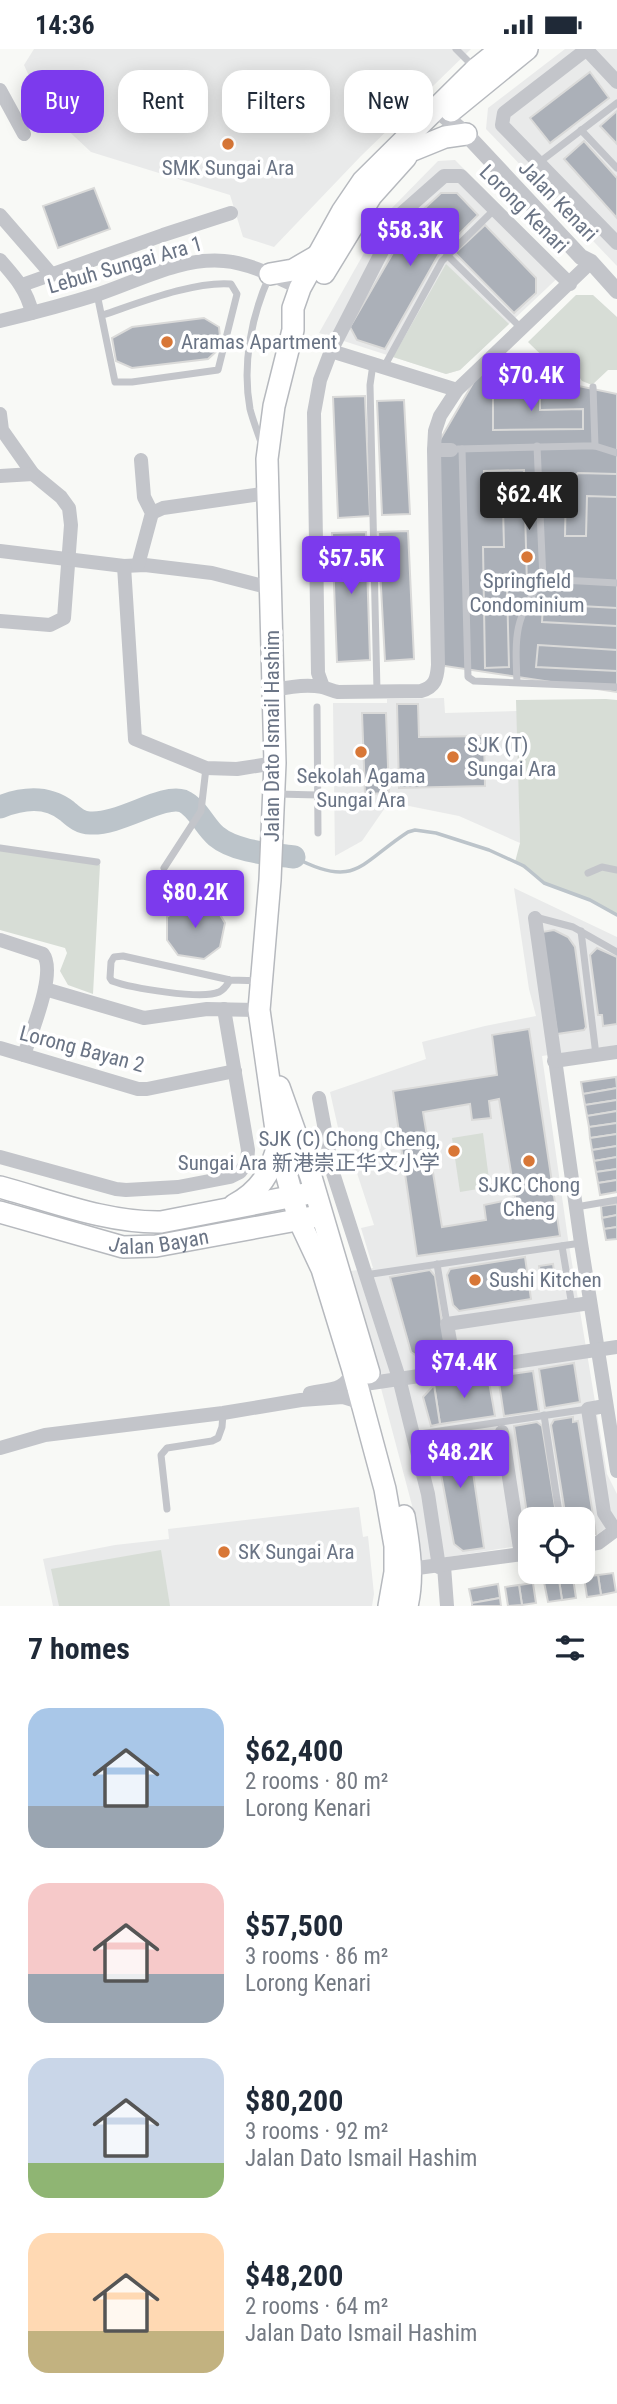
<!DOCTYPE html>
<meta charset="utf-8">
<style>
body{margin:0;font-family:"Roboto Condensed","Noto Sans SC",sans-serif;background:#f2f2f3;color:#1f2937;height:100vh;display:flex;flex-direction:column;font-size:26px;white-space:nowrap}
*{box-sizing:border-box;margin:0}
p{font-size:23px;color:#747a83}
.icon{flex:none;width:38px;height:38px;fill:none;stroke:currentColor;stroke-width:2;stroke-linecap:round;stroke-linejoin:round}
.map{position:relative;height:1557px;overflow:hidden}
.details{display:flex;flex-direction:column;background:#fff;flex:1}
.details>*{flex:none}
.guide{position:absolute;left:21px;top:21px;width:576px;height:63px;display:flex;gap:14px}
.tools{position:absolute;left:518px;top:1458px;display:grid;gap:14px}
.tools a{display:grid;place-items:center;width:77px;height:77px;border-radius:14px;background:#fff;box-shadow:0 4px 18px #0003;font-size:35px}
.price{position:absolute;translate:-50% -60px;padding:0 16px;border-radius:7px;background:#7c3aed;color:#fff;font-size:23px;line-height:46px;filter:drop-shadow(0 2px 4px #0008)}
.price::after{content:'';position:absolute;left:50%;top:42px;width:21px;height:16px;margin-left:-10px;background:inherit;clip-path:polygon(0 0,100% 0,50% 100%)}
.price.current{background:#222;color:#fff}
ul{padding:0;list-style:none}
li{display:flex;align-items:center;gap:21px;height:175px;padding:0 28px}
li span{display:grid;place-items:center;flex:none;width:196px;height:140px;border-radius:21px;color:#555}
li>.icon{margin-inline-start:auto}
span .icon{width:84px;height:84px;fill:#fffc;stroke-width:1}
li b{font-size:30px}
h2{display:flex;justify-content:space-between;align-items:center;height:84px;padding:0 28px;font-size:30px}
.tag{padding:0 24px;border-radius:21px;background:#fff;box-shadow:0 4px 18px #0003;font-size:24px;line-height:63px}
.tag.current{background:#7c3aed;color:#fff}
.status{display:flex;justify-content:space-between;align-items:center;height:49px;padding:0 35px;background:#fff;direction:ltr}
.status svg{height:19px;fill:currentColor}
.map>svg:first-child{display:block}
.built{fill:#e9eaea}
.green{fill:#d7ddd6}
.lines{fill:none;stroke-linecap:round;stroke-linejoin:round}
.stream{stroke:#bcc4ca;stroke-width:3.5}
.river{stroke:#bcc4ca;stroke-width:23}
.building{fill:#abb0b8;stroke:#dadad9;stroke-width:2;fill-rule:evenodd}
.primary-casing{stroke:#b6b9be;stroke-width:24}
.service{stroke:#c3c5ca;stroke-width:7}
.minor{stroke:#c3c5ca;stroke-width:14}
.tertiary{stroke:#c3c5ca;stroke-width:16}
.primary{stroke:#fff;stroke-width:21}
.poi-dot{fill:#d87737;stroke:#fff;stroke-width:2.5}
.labels{text-anchor:middle;stroke-width:7;stroke-linejoin:round;paint-order:stroke}
.poi-label{font-size:21px;fill:#6a7485;stroke:#fff}
.street-label{font-size:21px;fill:#6a7485;stroke:#fff}
</style>
<div class="status"><b>14:36</b><svg viewBox="0 0 49 12"><path d="M0 12V9h3v3zM5 12V6h3v6zM10 12V3h3v9zM15 12V0h3v12zM26 1h20v11H26zM47 4h2v5h-2z"/></svg></div>
<div class="map">
<svg width="617" height="1557" viewBox="0 0 617 1557">
<rect width="100%" height="100%" fill="#f8f9f6"/>
<!-- built -->
<g class="built">
<path d="M34,0H471L361,107L274,198L243,188L230,146L91,103L43,58L24,16Z"/>
<path d="M565,0H617V217L486,80L488,59Z"/>
<path d="M455,111L565,222L460,321L446,325L319,284L386,165L438,112Z"/>
<path d="M444,649L445,664L517,662L520,794L459,767L389,753L362,792L335,807L333,654H387V650Z"/>
<path d="M514,839L617,888V996L542,1007L568,1190L607,1425L617,1445V1471L598,1485L583,1487V1470H530V1495L422,1512L418,1479L350,1222L373,1219L361,1179L374,1176L356,1121L349,1082L339,1083L330,1043L426,1010L422,993L485,977L536,967L529,940Z"/>
<path d="M359,1458L363,1488L368,1487L374,1545L372,1557H53L43,1510L115,1496L169,1490L168,1480Z"/>
</g>
<!-- green -->
<g class="green">
<path d="M446,215L509,275L460,321L446,325L393,308Z"/>
<path d="M576,246H593L617,268V321H608L592,336L582,332L577,325L563,327L528,293Z"/>
<path d="M606,650L617,651V866L590,851L544,834L515,813L520,794L516,651Z"/>
<path d="M0,801L100,816L93,945L68,936L60,922L67,904L65,899L0,881Z"/>
<path d="M483,1084L490,1138L460,1143L452,1089Z"/>
<path d="M161,1501L170,1557H59L51,1520Z"/>
</g>
<g class="lines">
<!-- stream -->
<path class="stream" d="M294,808C356,841 360,814 408,783L415,781L436,784L489,801L524,817L544,834L590,851L617,866"/>
<!-- river -->
<path class="river" d="M0,758C23,749 46,746 67,762C74,768 80,774 90,774C120,776 162,745 183,752C197,758 205,778 216,787C235,803 271,805 294,808"/>
</g>
<!-- building -->
<g class="building">
<path d="M590,23L609,49L550,94L530,69Z"/>
<path d="M617,62V95L600,77Z"/>
<path d="M584,92L617,129V169L564,110Z"/>
<path d="M94,139L110,180L58,199L43,157Z"/>
<path d="M441,144H457L478,166L439,205L385,300L357,291L350,278L412,171Z"/>
<path d="M485,176L536,229V244L514,264L455,204Z"/>
<path d="M204,269L219,278L221,298L208,310L132,319L116,312L112,289L132,278Z"/>
<path d="M483,317L617,345V643L438,616L434,401Z"/>
<path d="M540,341V361L583,360V380L493,381V342Z"/>
<path d="M365,347L370,467L338,469L333,348Z"/>
<path d="M404,351L410,465L382,466L377,352Z"/>
<path d="M524,421L527,537L507,538L509,618L485,619L483,498H504L503,458L485,459L484,422Z"/>
<path d="M578,424L617,425V448L587,447L586,487H565L566,438Z"/>
<path d="M408,482L414,610L385,612L378,483Z"/>
<path d="M366,483L370,611L337,613L332,484Z"/>
<path d="M543,555L617,559V577L542,573Z"/>
<path d="M538,596L617,601V622L536,618Z"/>
<path d="M397,655H418L419,688L484,687L485,737L399,739Z"/>
<path d="M362,664H386L389,744L365,745Z"/>
<path d="M187,853L213,854L225,874L220,898L204,910L178,906L167,891V868Z"/>
<path d="M554,881L568,888L575,898L586,978L584,981L557,985L542,883Z"/>
<path d="M597,899L617,908V975L603,977L602,966H598L590,906Z"/>
<path d="M529,980L560,1187L417,1207L393,1042L497,1026L492,986ZM499,1050L518,1166L505,1168L503,1152L484,1156L486,1171L442,1178L423,1063L470,1055L472,1071L491,1069L489,1052Z"/>
<path d="M616,1028L617,1039L583,1045L581,1033Z"/>
<path d="M617,1039V1051L585,1056L583,1045Z"/>
<path d="M617,1051V1062L587,1067L585,1056Z"/>
<path d="M617,1062V1074L589,1078L587,1067Z"/>
<path d="M617,1074V1085L590,1089L589,1078Z"/>
<path d="M617,1085V1097L592,1101L590,1089Z"/>
<path d="M617,1097V1108L594,1112L592,1101Z"/>
<path d="M617,1108V1120L596,1123L594,1112Z"/>
<path d="M617,1120V1131L598,1134L596,1123Z"/>
<path d="M617,1131V1143L600,1146L598,1134Z"/>
<path d="M617,1155V1166L602,1169L601,1157Z"/>
<path d="M617,1166V1178L604,1180L602,1169Z"/>
<path d="M617,1178V1190L606,1191L604,1180Z"/>
<path d="M525,1208L531,1250L459,1262L453,1256L447,1226L450,1220Z"/>
<path d="M553,1215L556,1236L542,1238L539,1217Z"/>
<path d="M430,1221L435,1227L446,1302L441,1307L421,1310L411,1303L390,1228Z"/>
<path d="M574,1314L580,1353L545,1359L539,1320Z"/>
<path d="M533,1322L539,1362L504,1367L498,1327Z"/>
<path d="M488,1327L495,1367L440,1375L434,1336Z"/>
<path d="M434,1336L440,1375L431,1377L423,1348Z"/>
<path d="M573,1368V1373L578,1372L596,1485L583,1487V1470H566L551,1376L554,1371Z"/>
<path d="M537,1373L542,1377L557,1470H530V1485L514,1377Z"/>
<path d="M467,1382L484,1499L463,1502L454,1495L435,1393L441,1386Z"/>
<path d="M613,1524L616,1543L601,1546L598,1526Z"/>
<path d="M598,1526L601,1546L587,1548L584,1528Z"/>
<path d="M573,1529L576,1549L562,1551L559,1531Z"/>
<path d="M559,1531L562,1551L548,1553L544,1533Z"/>
<path d="M533,1534L536,1554L522,1556L519,1536Z"/>
<path d="M498,1535L500,1549L472,1554L469,1540Z"/>
<path d="M519,1536L522,1556L508,1557L505,1538Z"/>
<path d="M500,1549L501,1557H472V1554Z"/>
</g>
<g class="lines">
<defs>
<g id="primary">
<path d="M451,62L527,0"/>
<path d="M413,101L445,88L466,85"/>
<path d="M324,224L371,147L406,108"/>
<path d="M270,225L293,221L317,207"/>
<path d="M279,1038L311,1128L369,1324"/>
<path d="M0,1138C52,1152 107,1174 161,1173L305,1145"/>
<path d="M234,1156C260,1142 271,1124 278,1095"/>
<path id="s1" d="M0,1163L123,1198L156,1197L313,1168"/>
<path d="M404,1467C409,1496 414,1528 407,1557"/>
<path d="M389,1557L395,1523V1497L385,1440L353,1321L322,1220L299,1171L278,1095L259,961L270,831L275,714L267,410L274,357L293,281V259L300,239L342,163L363,132L476,20L501,0"/>
</g>
</defs>
<!-- primary casing -->
<use href="#primary" class="primary-casing"/>
<!-- service -->
<g class="service">
<path d="M456,0L473,17"/>
<path d="M581,81L617,119"/>
<path d="M537,115L617,54"/>
<path d="M447,206L521,279"/>
<path d="M97,245L115,333H132L218,321L237,245L231,235C194,232 139,254 103,266"/>
<path d="M373,315L370,336L377,642"/>
<path d="M384,318L442,212L495,160"/>
<path d="M593,338L595,397"/>
<path d="M262,396C258,384 253,372 250,360C242,316 251,268 269,228"/>
<path d="M537,397L543,530L617,534"/>
<path d="M458,400L583,397H595L617,404"/>
<path d="M462,400L468,628L474,632L617,638"/>
<path d="M517,633C515,587 514,569 543,530"/>
<path d="M317,658L318,784"/>
<path d="M277,745L318,746"/>
<path d="M0,799L97,813"/>
<path d="M164,819L201,762L206,719"/>
<path d="M588,824L602,818L617,821"/>
<path d="M535,868L573,878L617,903"/>
<path d="M581,882L596,1006"/>
<path d="M230,931C227,936 225,940 219,943C202,951 131,939 112,932L110,929L111,913L114,908L123,907L230,931L260,932"/>
<path d="M576,1158L617,1151"/>
<path d="M562,1197L572,1257"/>
<path d="M437,1215L447,1275"/>
<path d="M365,1226L581,1194"/>
<path d="M544,1366L560,1470"/>
<path d="M413,1386L588,1360"/>
<path d="M167,1460L161,1406L167,1399L212,1392L218,1389L222,1378L223,1365"/>
</g>
<!-- minor -->
<g class="minor">
<path d="M586,0L617,33"/>
<path d="M587,0L504,64L502,76L617,194"/>
<path d="M0,41L24,85"/>
<path d="M0,166L52,226"/>
<path d="M0,211C15,228 27,241 32,264"/>
<path d="M22,236L163,186L231,164"/>
<path d="M0,272C33,264 67,255 99,245C138,232 182,208 224,212C250,214 276,228 300,239"/>
<path d="M331,302L457,341"/>
<path d="M0,365L2,381L33,425L61,448L69,459L71,476L64,569L50,576L0,572"/>
<path d="M434,401H451"/>
<path d="M0,427L33,425"/>
<path d="M152,464L163,459L268,444"/>
<path d="M0,502L124,517L145,516L212,524L271,539"/>
<path d="M138,516L152,464L144,448L141,411"/>
<path d="M124,517L135,690L206,719L237,720L275,714"/>
<path d="M323,638L318,624L314,364L320,331L331,302L401,165L444,127H461L570,235"/>
<path d="M275,641C288,638 308,635 322,638C327,639 332,642 338,643L421,642C435,638 437,630 438,616L434,401L435,382L440,367L457,341L591,213"/>
<path d="M535,869L581,1194L617,1422"/>
<path d="M0,891L43,905C57,923 31,984 24,1006"/>
<path d="M45,940L144,969L207,960L259,961"/>
<path d="M0,999L138,1040H147L235,1022"/>
<path d="M554,1012L617,1003"/>
<path d="M319,1049L333,1124L399,1329L413,1386L428,1445L439,1518"/>
<path d="M0,1108L116,1140L126,1141L178,1138L230,1128L240,1123L247,1114L248,1101L224,960"/>
<path d="M455,1321L447,1275L590,1254"/>
<path d="M358,1336L617,1298"/>
<path d="M310,1344C330,1340 346,1342 353,1321"/>
<path d="M605,1357L588,1360L604,1464L615,1481"/>
<path d="M502,1383L521,1506"/>
<path d="M0,1399L45,1386L223,1364L301,1351L343,1348L353,1351L364,1359"/>
<path d="M583,1497L598,1494L617,1480"/>
<path d="M444,1517L447,1557"/>
<path d="M410,1520L530,1504"/>
</g>
<!-- tertiary -->
<path class="tertiary" d="M436,60L466,85L581,208L591,213L617,242"/>
<!-- primary -->
<use href="#primary" class="primary"/>
</g>
<!-- markers -->
<g class="poi-dot">
<circle cx="228" cy="95" r="7"/>
<circle cx="167" cy="293" r="7"/>
<circle cx="527" cy="508" r="7"/>
<circle cx="361" cy="703" r="7"/>
<circle cx="453" cy="708" r="7"/>
<circle cx="454" cy="1102" r="7"/>
<circle cx="529" cy="1112" r="7"/>
<circle cx="475" cy="1231" r="7"/>
<circle cx="224" cy="1503" r="7"/>
</g>
<g class="labels">
<!-- poi labels -->
<g class="poi-label">
<text x="228" y="126">SMK Sungai Ara</text>
<text x="181" y="300" text-anchor="start">Aramas Apartment</text>
<text x="527" y="539">Springfield<tspan x="527" dy="24">Condominium</tspan></text>
<text x="467" y="703" text-anchor="start">SJK (T)<tspan x="467" dy="24">Sungai Ara</tspan></text>
<text x="361" y="734">Sekolah Agama<tspan x="361" dy="24">Sungai Ara</tspan></text>
<text x="440" y="1097" text-anchor="end">SJK (C) Chong Cheng,<tspan x="440" dy="24">Sungai Ara 新港崇正华文小学</tspan></text>
<text x="529" y="1143">SJKC Chong<tspan x="529" dy="24">Cheng</tspan></text>
<text x="489" y="1238" text-anchor="start">Sushi Kitchen</text>
<text x="238" y="1510" text-anchor="start">SK Sungai Ara</text>
</g>
<!-- street labels -->
<g class="street-label">
<text transform="translate(558 152) rotate(46)" y="7">Jalan Kenari</text>
<text transform="translate(524 160) rotate(45)" y="7">Lorong Kenari</text>
<text transform="translate(125 216) rotate(-16)" y="7">Lebuh Sungai Ara 1</text>
<text transform="translate(272 687) rotate(-90)" y="7">Jalan Dato Ismail Hashim</text>
<text transform="translate(82 1000) rotate(15)" y="7">Lorong Bayan 2</text>
<text dy="7" stroke="none"><textPath href="#s1" startOffset="164">Jalan Bayan</textPath></text>
</g>
</g>
</svg>
<div class="tools">
<a><svg class="icon" aria-label="locate" viewBox="0 0 24 24"><circle cx="12" cy="12" r="6"/><path d="M12 2v4M12 18v4M2 12h4M18 12h4"/></svg></a>
</div>
<b class="price" style="left:410px;top:219px">$58.3K</b>
<b class="price" style="left:531px;top:364px">$70.4K</b>
<b class="price current" style="left:529px;top:483px">$62.4K</b>
<b class="price" style="left:351px;top:547px">$57.5K</b>
<b class="price" style="left:195px;top:881px">$80.2K</b>
<b class="price" style="left:464px;top:1351px">$74.4K</b>
<b class="price" style="left:460px;top:1441px">$48.2K</b>
<div class="guide">
<a class="tag current">Buy</a>
<a class="tag">Rent</a>
<a class="tag">Filters</a>
<a class="tag">New</a>
</div>
</div>
<section class="details">
<h2>7 homes<svg class="icon" aria-label="filters" viewBox="0 0 24 24"><path d="M4 7h16M4 17h16"/><circle cx="9" cy="7" r="2"/><circle cx="15" cy="17" r="2"/></svg></h2>
<ul>
<li><span style="background:linear-gradient(#a9c7e8 70%,#9aa5b1 0)"><svg class="icon" aria-label="home" viewBox="0 0 24 24"><path d="M3 11l9-7 9 7M6 9v11h12V9"/></svg></span><div><b>$62,400</b><p>2 rooms · 80 m²</p><p>Lorong Kenari</p></div></li>
<li><span style="background:linear-gradient(#f6c9c9 65%,#9aa5b1 0)"><svg class="icon" aria-label="home" viewBox="0 0 24 24"><path d="M3 11l9-7 9 7M6 9v11h12V9"/></svg></span><div><b>$57,500</b><p>3 rooms · 86 m²</p><p>Lorong Kenari</p></div></li>
<li><span style="background:linear-gradient(#c9d6e8 75%,#8fb573 0)"><svg class="icon" aria-label="home" viewBox="0 0 24 24"><path d="M3 11l9-7 9 7M6 9v11h12V9"/></svg></span><div><b>$80,200</b><p>3 rooms · 92 m²</p><p>Jalan Dato Ismail Hashim</p></div></li>
<li><span style="background:linear-gradient(#ffd9b3 70%,#c2b280 0)"><svg class="icon" aria-label="home" viewBox="0 0 24 24"><path d="M3 11l9-7 9 7M6 9v11h12V9"/></svg></span><div><b>$48,200</b><p>2 rooms · 64 m²</p><p>Jalan Dato Ismail Hashim</p></div></li>
</ul>
</section>
